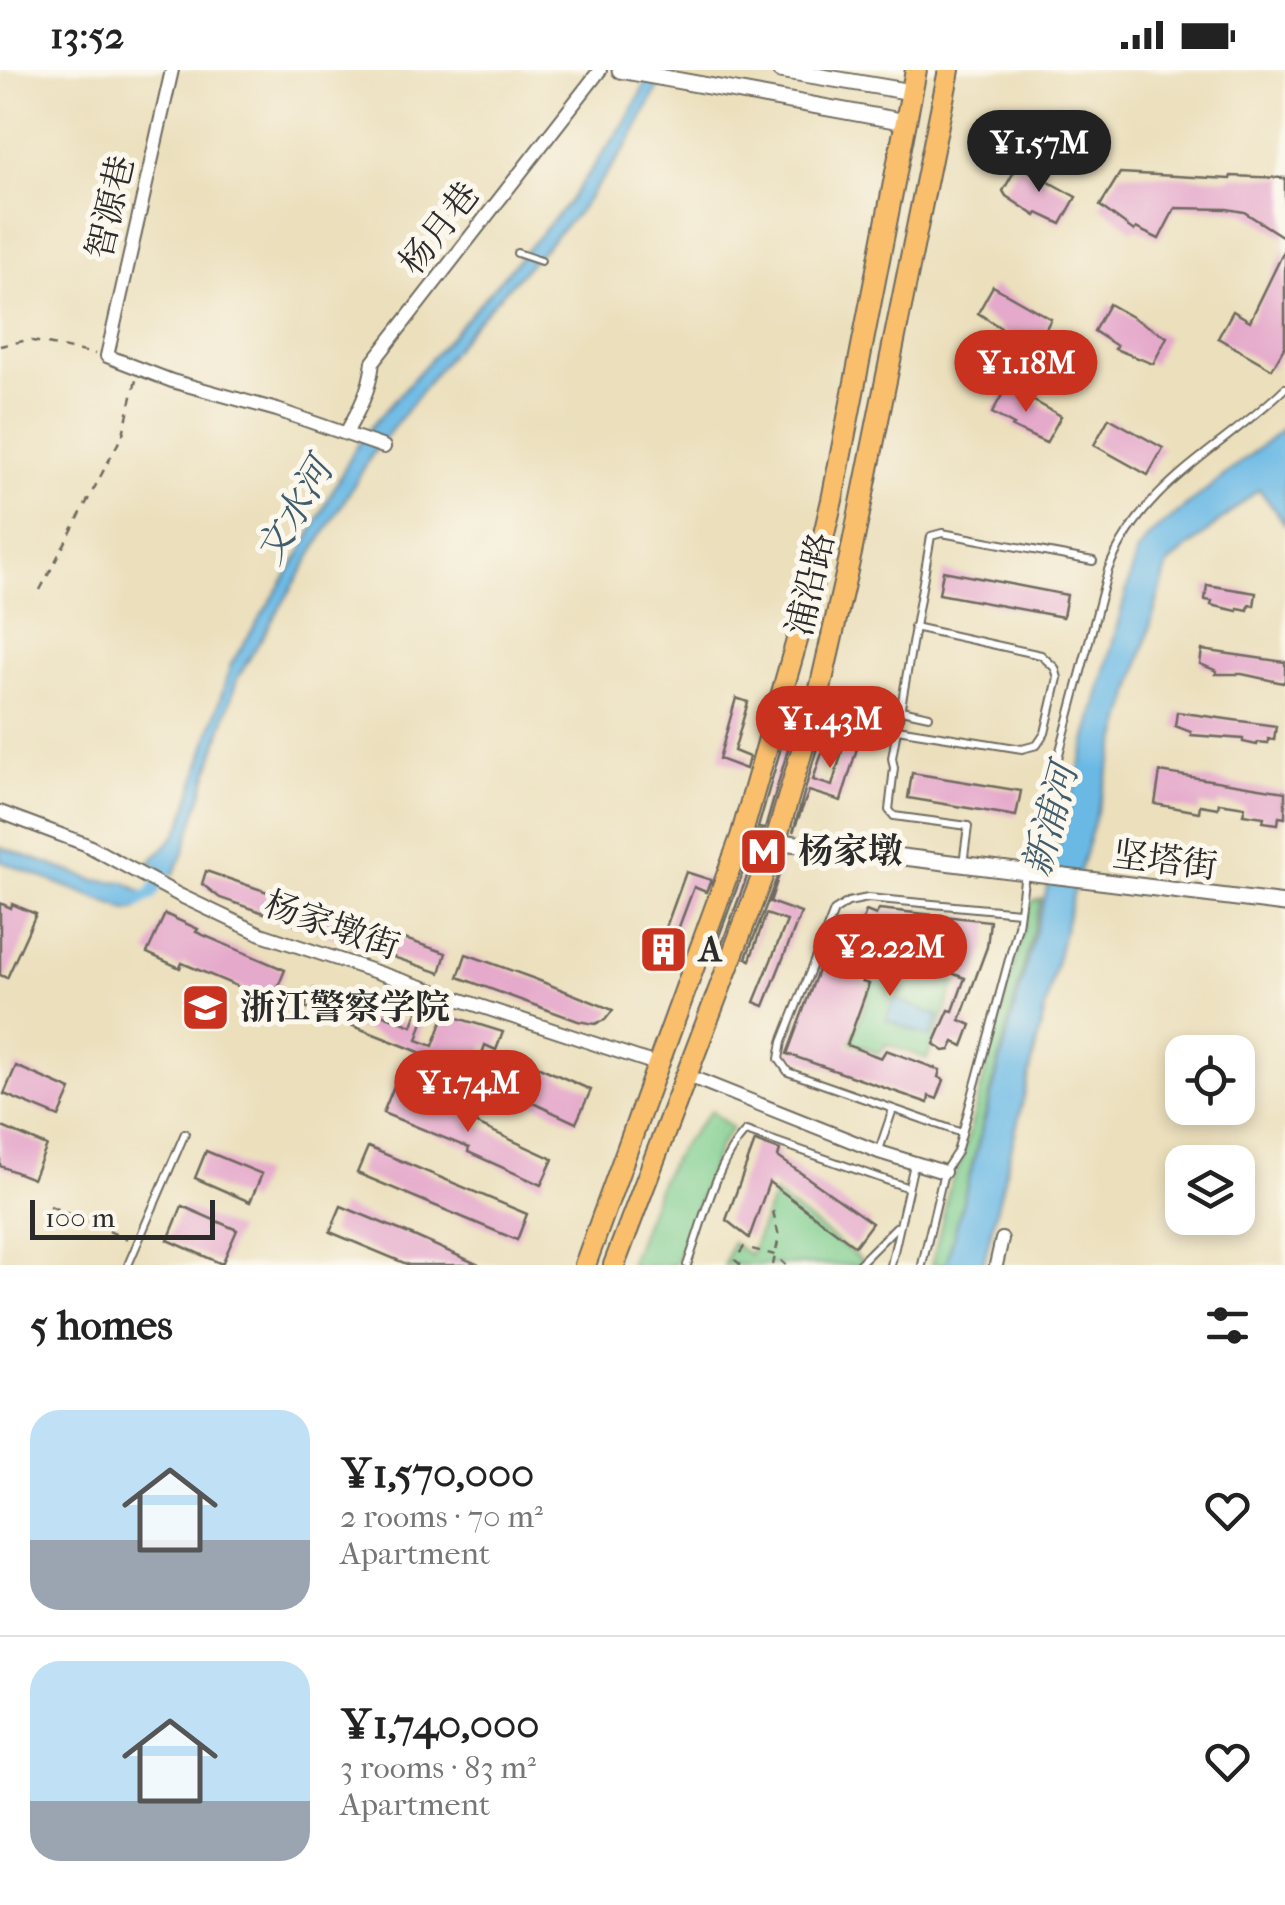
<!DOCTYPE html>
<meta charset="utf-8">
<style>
body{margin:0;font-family:"IM FELL French Canon","Noto Serif SC",serif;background:#f2f2f2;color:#222;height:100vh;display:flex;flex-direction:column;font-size:38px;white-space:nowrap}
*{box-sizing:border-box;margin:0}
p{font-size:32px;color:#767676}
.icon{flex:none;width:55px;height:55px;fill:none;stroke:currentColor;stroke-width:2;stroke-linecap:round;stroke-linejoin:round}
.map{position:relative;height:1195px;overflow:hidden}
.panel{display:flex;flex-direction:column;background:#fff;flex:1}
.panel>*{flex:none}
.controls{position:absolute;left:1165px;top:965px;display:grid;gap:20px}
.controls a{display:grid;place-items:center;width:90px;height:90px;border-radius:20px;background:#fff;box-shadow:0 5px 15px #0003;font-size:50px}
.scale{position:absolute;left:30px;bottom:25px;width:185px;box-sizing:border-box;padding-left:10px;border:5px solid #2b2b2b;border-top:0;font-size:28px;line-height:35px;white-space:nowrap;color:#2b2b2b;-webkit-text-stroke:8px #fbf7ec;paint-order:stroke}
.price{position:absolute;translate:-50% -85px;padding:0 22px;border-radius:35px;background:#c8321e;color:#fff;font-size:32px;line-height:65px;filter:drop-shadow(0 2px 5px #0008)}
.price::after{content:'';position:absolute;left:50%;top:60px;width:30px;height:22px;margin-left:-15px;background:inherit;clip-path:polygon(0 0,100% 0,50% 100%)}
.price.active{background:#222;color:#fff}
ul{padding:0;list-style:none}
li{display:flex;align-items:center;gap:30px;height:250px;padding:0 30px}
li+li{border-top:2px solid #e0e0e0}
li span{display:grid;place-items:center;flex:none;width:280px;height:200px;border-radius:30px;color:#555}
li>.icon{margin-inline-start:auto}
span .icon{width:120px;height:120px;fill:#fffc;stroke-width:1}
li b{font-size:42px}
h2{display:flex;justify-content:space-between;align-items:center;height:120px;padding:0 30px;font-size:42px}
.status{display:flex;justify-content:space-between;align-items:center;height:70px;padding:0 50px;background:#fff;direction:ltr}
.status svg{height:28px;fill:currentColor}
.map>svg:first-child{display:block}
.green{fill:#7ecd8e;stroke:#547c5c;stroke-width:2.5}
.water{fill:#6bb9e5;stroke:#4b7288;stroke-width:2.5}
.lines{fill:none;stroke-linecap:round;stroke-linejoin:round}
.canal{stroke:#6bb9e5;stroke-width:12}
.building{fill:#e5a9cb}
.service-casing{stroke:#6e6a5e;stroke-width:10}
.minor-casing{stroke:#6e6a5e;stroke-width:16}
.tertiary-casing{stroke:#6e6a5e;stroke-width:19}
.primary-casing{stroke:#6e6a5e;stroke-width:24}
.path{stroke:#6e6a5e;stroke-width:2.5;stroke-dasharray:8 8;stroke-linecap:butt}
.service{stroke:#fff;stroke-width:6}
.minor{stroke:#fff;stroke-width:12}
.tertiary{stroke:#fff;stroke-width:15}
.primary{stroke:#f9bf6d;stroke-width:20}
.labels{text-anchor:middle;stroke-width:10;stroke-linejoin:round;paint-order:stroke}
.street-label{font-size:35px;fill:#2b2b2b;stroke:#fbf7ec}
.poi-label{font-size:35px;font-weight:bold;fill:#2b2b2b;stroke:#fbf7ec;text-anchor:start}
.water-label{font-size:38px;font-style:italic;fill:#415d6c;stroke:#fbf7ec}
</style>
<div class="status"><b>13:52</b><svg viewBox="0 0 49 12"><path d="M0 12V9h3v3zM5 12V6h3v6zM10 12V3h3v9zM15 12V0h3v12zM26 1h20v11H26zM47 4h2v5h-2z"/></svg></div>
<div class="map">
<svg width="1285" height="1195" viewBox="0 0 1285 1195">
<rect width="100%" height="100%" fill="#fbf7ec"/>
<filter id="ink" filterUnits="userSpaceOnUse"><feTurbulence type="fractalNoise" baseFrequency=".01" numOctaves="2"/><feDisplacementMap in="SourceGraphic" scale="20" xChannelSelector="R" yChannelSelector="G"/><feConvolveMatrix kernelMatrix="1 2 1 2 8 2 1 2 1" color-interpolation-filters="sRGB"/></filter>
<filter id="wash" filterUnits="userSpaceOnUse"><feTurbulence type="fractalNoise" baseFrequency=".0048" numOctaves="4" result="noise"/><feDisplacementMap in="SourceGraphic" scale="40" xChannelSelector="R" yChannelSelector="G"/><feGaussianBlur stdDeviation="2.25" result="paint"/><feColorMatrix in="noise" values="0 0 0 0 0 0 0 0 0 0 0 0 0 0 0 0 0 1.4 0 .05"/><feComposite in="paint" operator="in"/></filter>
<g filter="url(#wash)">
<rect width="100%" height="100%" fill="#ebdfbc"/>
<!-- green -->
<g class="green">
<path d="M1041,829L946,1195H932L950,1115L962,1089L1031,832Z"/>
<path d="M883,884L956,913L927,989L886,974L879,984L851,972Z"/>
<path d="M711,1041L732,1058L719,1077L675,1195H629L661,1110L678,1080Z"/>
<path d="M774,1124L868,1195H724L732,1173L750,1185Z"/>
</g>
<!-- water -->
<g class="water">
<path d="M653,0H667L627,76L579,141L472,256L371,386L237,609L183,785L173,805L150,792L176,765L182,754L231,594L299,486L353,382L371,357L568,133L626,51Z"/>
<path d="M1285,357V454L1259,419L1168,494L1071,832L983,1195H946L1137,482L1150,465Z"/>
<path d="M0,777L94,810L124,812L149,826L136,839L129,841L0,791Z"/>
<path d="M894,929L939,946L930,967L886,950Z"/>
</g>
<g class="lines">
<!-- canal -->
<path class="canal" d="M133,830L137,832L152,823L171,789"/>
</g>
<g id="blocks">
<!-- building -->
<g class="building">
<path d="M1018,95L1076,127L1061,154L1038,143L1036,146L1006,126L1003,121Z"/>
<path d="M1120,103L1230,109L1231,106L1285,108V168L1244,142L1227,139L1175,138L1159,169L1136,158L1134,161L1100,136Z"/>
<path d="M1285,179V276L1272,299L1218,268L1233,241L1250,251Z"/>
<path d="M993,216L1051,249L1037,275L999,261L1001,258L978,243Z"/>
<path d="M1109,234L1167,267L1153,294L1115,279L1117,276L1094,261Z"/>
<path d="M1007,316L1061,346L1046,373L1012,357L1014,355L992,343Z"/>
<path d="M1109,348L1163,378L1148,405L1094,375Z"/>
<path d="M943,501L1067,525L1063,547L939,524Z"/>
<path d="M1207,515L1256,523L1254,536L1249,535L1248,540L1238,538L1237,541L1211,535L1212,531L1205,530Z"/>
<path d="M1202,580L1285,592V610L1283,613L1242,604H1216L1217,601L1200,594Z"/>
<path d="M736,628L748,632L734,681L749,687L746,699L719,689Z"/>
<path d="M792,639L799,641L765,759L758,758Z"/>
<path d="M1177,642L1276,656L1274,670L1268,669V673L1258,672L1257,675L1243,672V669L1191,665V662L1175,656Z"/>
<path d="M825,650L832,652L813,710L832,716L845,671L858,675L841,731L809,721L793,762Z"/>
<path d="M1160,702L1285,722V748L1279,747L1278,754L1263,752L1264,747L1243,744L1245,737L1219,733L1218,738L1200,735L1199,742L1155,734Z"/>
<path d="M912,703L1021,721L1016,746L908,728Z"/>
<path d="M751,780H757L720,879L715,877Z"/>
<path d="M786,784L770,832L801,843L764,936L754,932L787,851L766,844L750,890L746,888Z"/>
<path d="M206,801L446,883L440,903L220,828L202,814Z"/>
<path d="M686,802L711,810L706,822L694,817L665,894L654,890Z"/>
<path d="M0,833L11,838L12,834L36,844L7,908L0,905Z"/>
<path d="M879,839L990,851L987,877L960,950L971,955L963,976L954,972L950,980L944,981L934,974L949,940L953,941L965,908L876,875L862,912L869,914L847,975L881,988L886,980L940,1000L938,1007L944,1010L937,1029L929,1026L928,1033L787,984L820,895L850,907L864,870L856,868L866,841L876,845Z"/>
<path d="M165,844L198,859L196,862L285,900L272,931L182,893L180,898L147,883Z"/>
<path d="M466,884L535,909L613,940L605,950L595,954L578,951L458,907Z"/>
<path d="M314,918L412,956L422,928L430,930L417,970L433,976L445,944L503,962L496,980L485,975L475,1004L305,937Z"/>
<path d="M510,984L591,1020L576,1053L496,1016Z"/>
<path d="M16,996L71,1020L59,1047L4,1024Z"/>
<path d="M394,1016L467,1047L466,1049L553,1089L541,1115L468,1082L469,1078L383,1043Z"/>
<path d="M0,1056L47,1076L33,1109L0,1096Z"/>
<path d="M755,1071L780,1080L778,1087L872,1153L855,1176L769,1112L749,1168L726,1150Z"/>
<path d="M368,1077L527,1144L517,1170L357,1103Z"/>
<path d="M206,1081L262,1104L250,1132L195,1108Z"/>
<path d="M182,1136L237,1160L222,1194L168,1170Z"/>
<path d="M341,1136L414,1166L479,1195H409L330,1162Z"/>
</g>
</g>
</g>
<g filter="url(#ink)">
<use href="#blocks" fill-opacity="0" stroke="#6e6a5e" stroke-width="2.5"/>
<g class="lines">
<defs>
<g id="service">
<path d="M517,183L541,191"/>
<path d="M901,640L929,646"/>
<path d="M897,659L1022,679L1037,675L1045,663L1058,608L1055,598L1041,585L914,557"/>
<path d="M963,794L968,756L894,746L889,740L894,698L892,688L931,466L942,463L1093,491"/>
<path d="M1028,801L1108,500C1144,412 1221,380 1285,318"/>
<path d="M819,878L849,890"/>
<path d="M962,1063L788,1002L779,989L782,972L834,841L848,832L868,828L1019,842"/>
<path d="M879,1080L893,1039"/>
<path d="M128,1195L185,1063"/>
<path d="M687,1195C702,1155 716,1091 746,1061L906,1117"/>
<path d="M858,1195L896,1157"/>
<path d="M891,1195L914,1094"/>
<path d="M922,1195L944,1102L957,1082L1018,856L1025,803"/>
</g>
<g id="minor">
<path d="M172,0L107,286L172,311L277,340L384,377"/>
<path d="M346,363C359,340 370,320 373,292L600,0"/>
<path d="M0,742L85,774L179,825L261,864L656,994"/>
<path d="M686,1005L879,1082L944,1102"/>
<path d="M996,1195L1002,1169"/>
</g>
<g id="tertiary">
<path d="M620,0L906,52"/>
<path d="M780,0L912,22"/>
<path d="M741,767L1285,834"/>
</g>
<g id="primary">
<path d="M585,1195L741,767L809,528L832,430L916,0"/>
<path d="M614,1195L775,773L820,619L851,483L949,0"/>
</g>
</defs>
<!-- service casing -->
<use href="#service" class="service-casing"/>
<!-- minor casing -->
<use href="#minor" class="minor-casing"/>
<!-- tertiary casing -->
<use href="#tertiary" class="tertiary-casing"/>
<!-- primary casing -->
<use href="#primary" class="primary-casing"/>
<!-- path -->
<g class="path">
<path d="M0,276L28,270L95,284"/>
<path d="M40,520L123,364L136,310"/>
<path d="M50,1136L127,1169"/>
<path d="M773,1141L779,1167L773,1195"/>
<path d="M741,1195L735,1190L744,1177L775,1185L786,1195"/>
</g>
<!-- service -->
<use href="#service" class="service"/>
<!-- minor -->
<use href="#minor" class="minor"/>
<!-- tertiary -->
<use href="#tertiary" class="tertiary"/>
<!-- primary -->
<use href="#primary" class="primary"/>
</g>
</g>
<!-- icons -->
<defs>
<symbol id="metro-square" viewBox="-11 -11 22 22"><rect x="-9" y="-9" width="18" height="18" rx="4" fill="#c8321e" stroke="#fbf7ec"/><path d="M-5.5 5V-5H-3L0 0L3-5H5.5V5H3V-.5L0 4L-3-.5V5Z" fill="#fff"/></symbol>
<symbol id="building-square" viewBox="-11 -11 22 22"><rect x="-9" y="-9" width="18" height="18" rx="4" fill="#c8321e" stroke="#fbf7ec"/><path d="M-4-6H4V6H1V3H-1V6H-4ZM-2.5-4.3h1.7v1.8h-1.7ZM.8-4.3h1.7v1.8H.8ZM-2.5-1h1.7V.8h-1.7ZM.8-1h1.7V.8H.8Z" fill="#fff"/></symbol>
<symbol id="university-square" viewBox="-11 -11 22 22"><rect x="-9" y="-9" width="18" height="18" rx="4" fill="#c8321e" stroke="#fbf7ec"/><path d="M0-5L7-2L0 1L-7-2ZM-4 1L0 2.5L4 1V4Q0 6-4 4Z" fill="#fff"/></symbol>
</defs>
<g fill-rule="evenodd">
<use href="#metro-square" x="736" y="754" width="55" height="55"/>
<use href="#building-square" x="636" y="852" width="55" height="55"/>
<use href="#university-square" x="178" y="910" width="55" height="55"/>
</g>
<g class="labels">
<!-- street labels -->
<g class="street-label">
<text transform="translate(110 137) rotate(-77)" y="12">智源巷</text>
<text transform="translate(439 158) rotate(-52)" y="12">杨月巷</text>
<text transform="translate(810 514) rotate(-77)" y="12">浦沿路</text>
<text transform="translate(1165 790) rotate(7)" y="12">坚塔街</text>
<text transform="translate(332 855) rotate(19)" y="12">杨家墩街</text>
</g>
<!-- poi labels -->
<g class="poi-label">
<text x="798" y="793">杨家墩</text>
<text x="699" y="891">A</text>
<text x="240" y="949">浙江警察学院</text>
</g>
<!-- water labels -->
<g class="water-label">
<text transform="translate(294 441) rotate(-60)" y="13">文水河</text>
<text transform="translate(1050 750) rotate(-75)" y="13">新浦河</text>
</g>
</g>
</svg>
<div class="controls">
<a><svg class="icon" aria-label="locate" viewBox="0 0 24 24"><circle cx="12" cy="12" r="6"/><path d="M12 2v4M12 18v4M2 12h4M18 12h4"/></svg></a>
<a><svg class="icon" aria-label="layers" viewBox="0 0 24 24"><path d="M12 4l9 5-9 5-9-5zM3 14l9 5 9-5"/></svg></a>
</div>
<div class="scale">100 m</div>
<b class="price active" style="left:1039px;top:125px">¥1.57M</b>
<b class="price" style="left:1026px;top:345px">¥1.18M</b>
<b class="price" style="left:830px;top:701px">¥1.43M</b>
<b class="price" style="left:890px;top:929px">¥2.22M</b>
<b class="price" style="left:468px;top:1065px">¥1.74M</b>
</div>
<section class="panel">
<h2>5 homes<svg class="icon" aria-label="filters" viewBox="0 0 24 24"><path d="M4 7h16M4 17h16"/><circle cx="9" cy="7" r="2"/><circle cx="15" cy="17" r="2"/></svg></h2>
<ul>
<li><span style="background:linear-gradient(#bfe0f5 65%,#9aa5b1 0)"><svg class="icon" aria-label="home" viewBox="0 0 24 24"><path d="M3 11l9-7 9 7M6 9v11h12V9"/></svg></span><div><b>¥1,570,000</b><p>2 rooms · 70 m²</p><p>Apartment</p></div><svg class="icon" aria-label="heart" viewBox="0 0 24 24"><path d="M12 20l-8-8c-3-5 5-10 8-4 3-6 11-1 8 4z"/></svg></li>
<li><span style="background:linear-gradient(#bfe0f5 70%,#9aa5b1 0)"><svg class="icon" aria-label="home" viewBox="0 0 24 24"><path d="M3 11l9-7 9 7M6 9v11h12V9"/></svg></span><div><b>¥1,740,000</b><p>3 rooms · 83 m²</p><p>Apartment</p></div><svg class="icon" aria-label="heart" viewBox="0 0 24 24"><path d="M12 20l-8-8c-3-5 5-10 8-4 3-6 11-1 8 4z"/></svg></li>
</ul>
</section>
